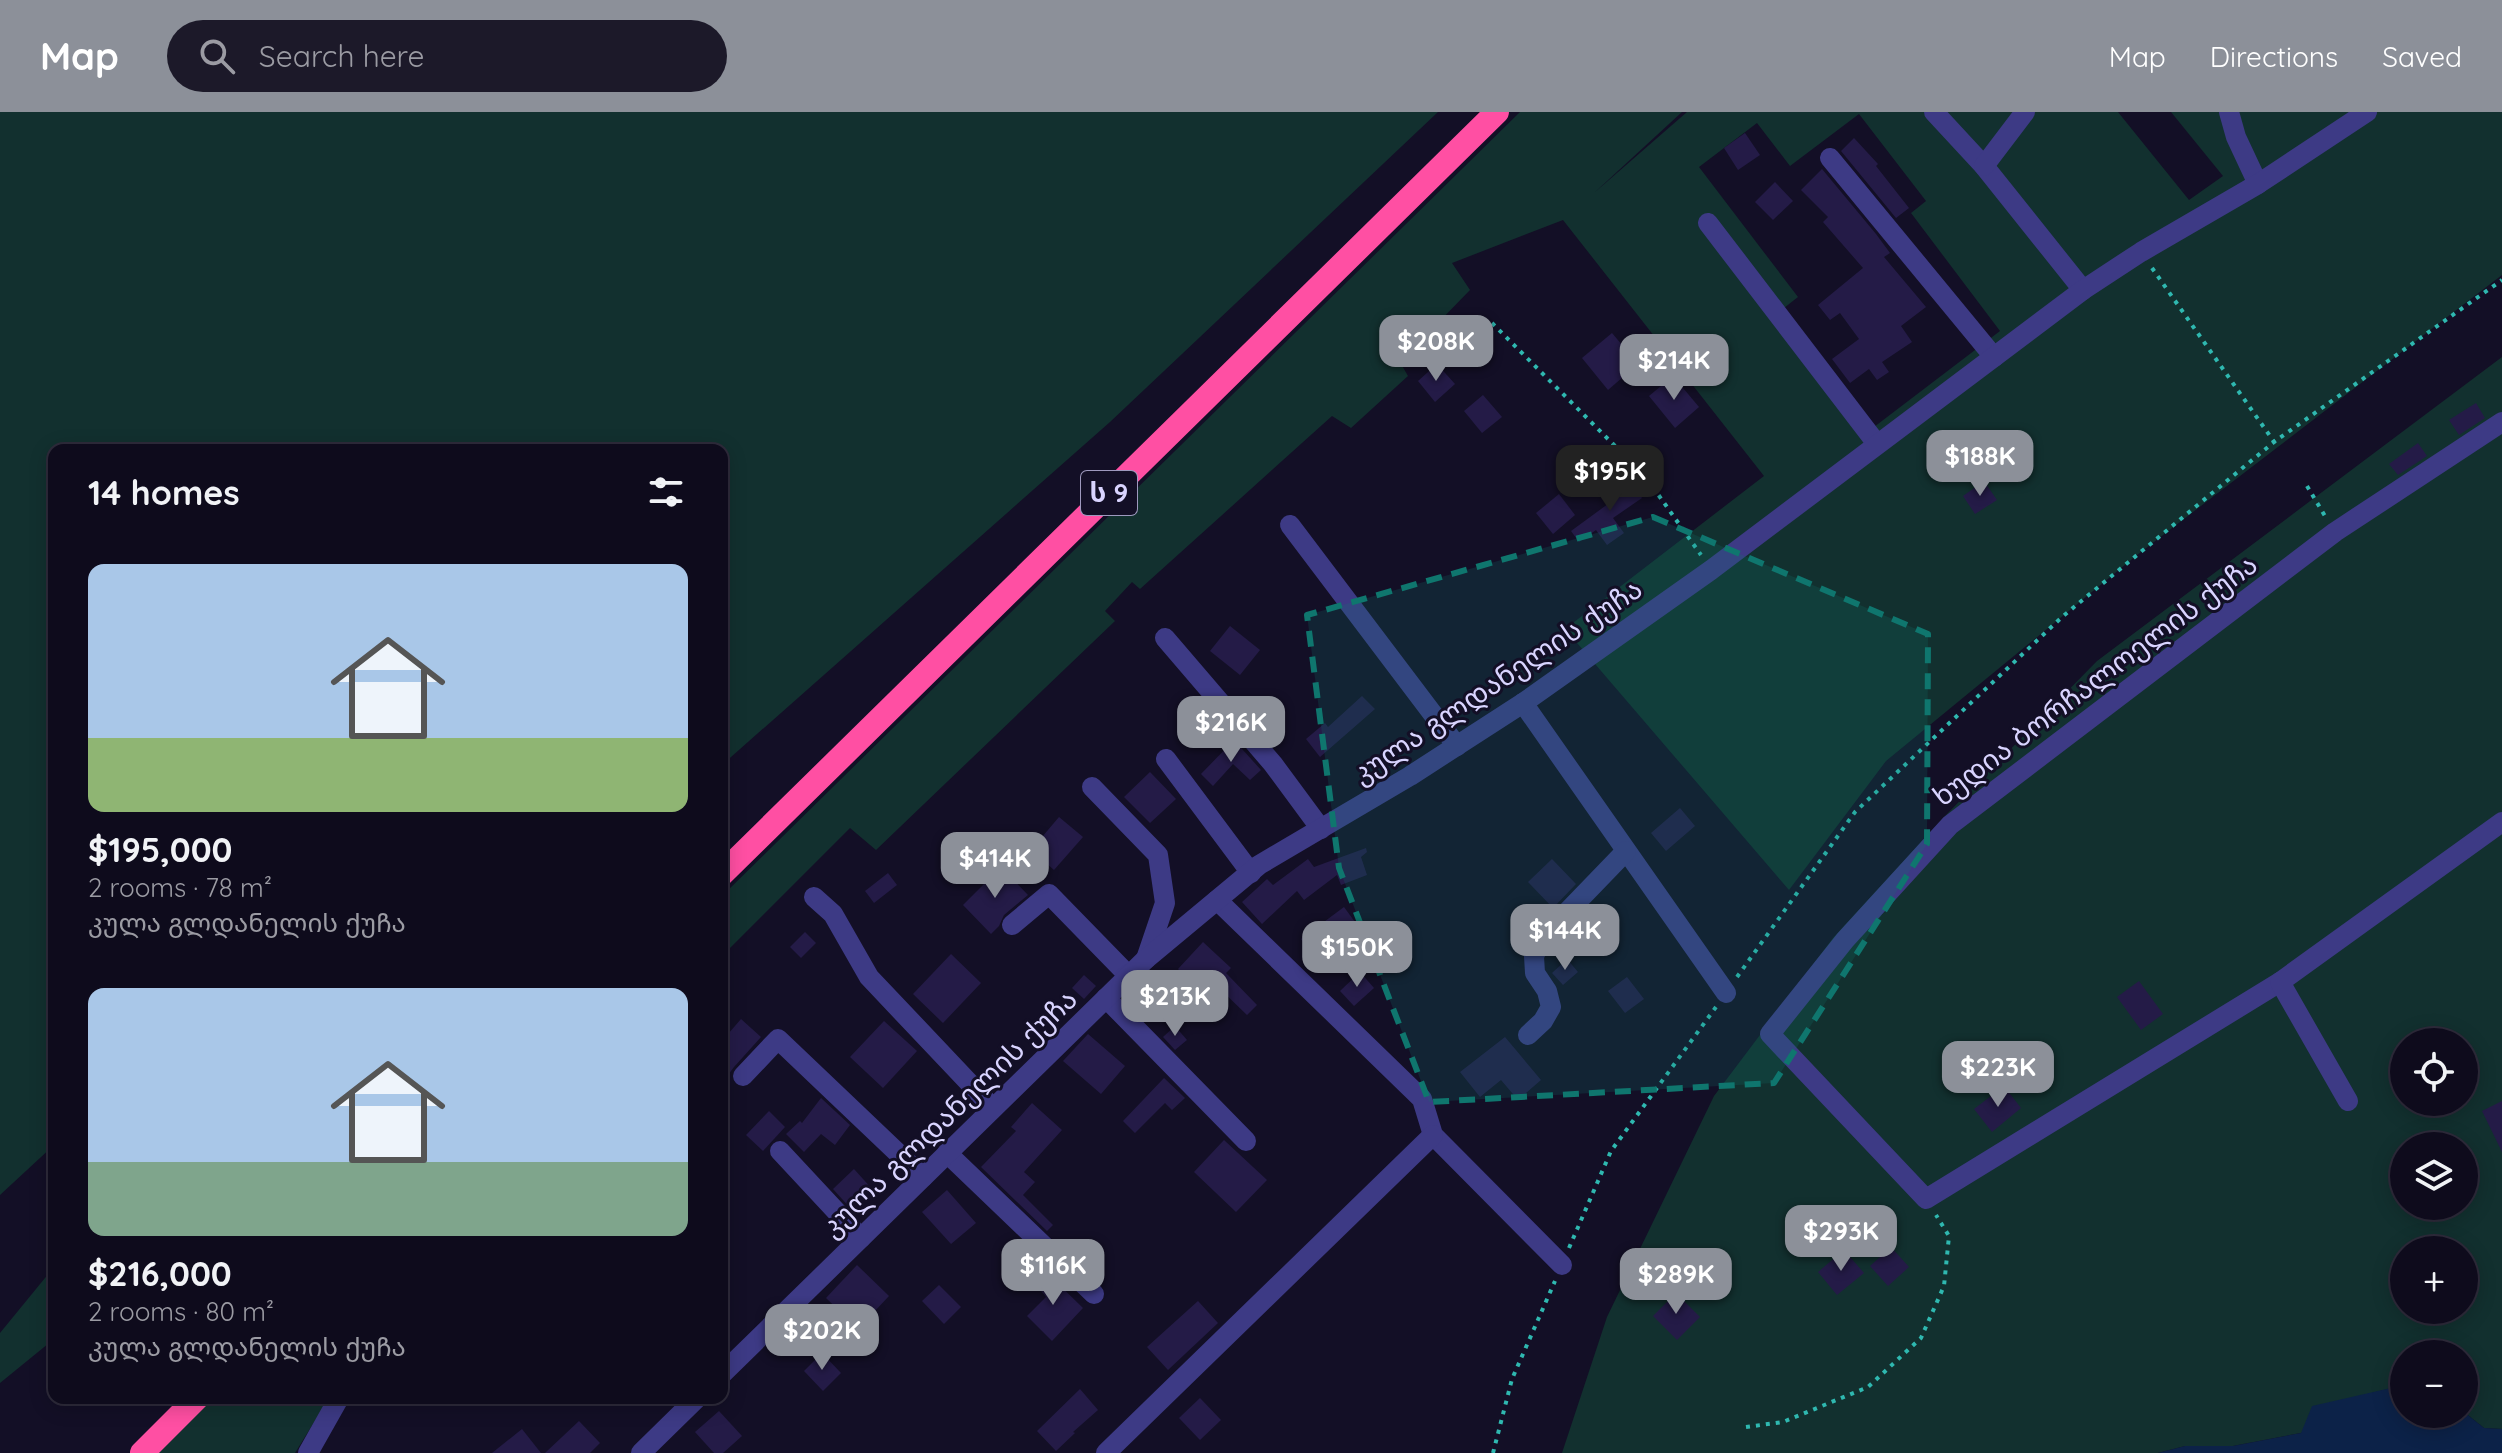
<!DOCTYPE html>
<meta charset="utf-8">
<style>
body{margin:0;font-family:Quicksand,"Noto Sans Georgian",sans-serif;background:#1c1929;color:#f1f3f6;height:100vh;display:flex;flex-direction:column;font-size:30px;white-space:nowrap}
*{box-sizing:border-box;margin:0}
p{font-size:26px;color:#9b9ba3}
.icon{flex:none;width:44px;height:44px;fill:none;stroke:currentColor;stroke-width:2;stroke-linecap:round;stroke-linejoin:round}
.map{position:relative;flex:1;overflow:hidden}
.drawer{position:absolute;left:48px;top:332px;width:680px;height:960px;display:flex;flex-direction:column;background:#0e0b1c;border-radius:16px;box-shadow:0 4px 20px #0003,0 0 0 2px #2e2b3b}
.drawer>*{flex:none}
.tools{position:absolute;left:2390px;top:916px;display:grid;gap:16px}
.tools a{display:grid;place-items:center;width:88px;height:88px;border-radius:50%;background:#0e0b1c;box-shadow:0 4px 20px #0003,0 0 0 2px #2e2b3b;font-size:40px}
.price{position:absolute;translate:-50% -68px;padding:0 18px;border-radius:16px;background:#8c9099;color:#fff;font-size:26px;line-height:52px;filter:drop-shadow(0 2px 4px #0008)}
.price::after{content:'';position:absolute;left:50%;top:48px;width:24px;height:18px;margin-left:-12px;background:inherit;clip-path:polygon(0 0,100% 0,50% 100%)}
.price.selected{background:#222;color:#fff}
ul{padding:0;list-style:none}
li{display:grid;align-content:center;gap:16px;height:424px;padding:0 40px}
li span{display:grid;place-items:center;height:248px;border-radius:16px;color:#555}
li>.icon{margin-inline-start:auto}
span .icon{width:144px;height:144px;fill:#fffc;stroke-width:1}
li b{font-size:34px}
h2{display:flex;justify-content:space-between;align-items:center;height:96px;padding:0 40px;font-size:34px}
header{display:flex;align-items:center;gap:48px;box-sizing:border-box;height:112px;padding:0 40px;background:#8c9099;color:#fff}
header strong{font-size:38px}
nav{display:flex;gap:44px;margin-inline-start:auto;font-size:28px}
.search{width:560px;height:72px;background:#1c1929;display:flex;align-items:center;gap:20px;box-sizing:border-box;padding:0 28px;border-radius:44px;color:#9b9ba3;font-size:30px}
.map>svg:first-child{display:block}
.green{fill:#12302f;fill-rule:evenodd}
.water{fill:#0c2248}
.building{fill:#241b47}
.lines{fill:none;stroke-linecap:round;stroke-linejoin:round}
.path{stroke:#2fb8b0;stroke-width:4;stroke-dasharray:4 6;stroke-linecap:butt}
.minor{stroke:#3d3a85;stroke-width:20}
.highway{stroke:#ff4fa3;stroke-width:24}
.marked{fill:#0f766e;fill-opacity:0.2;stroke:#0f766e;stroke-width:6;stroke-dasharray:16 10;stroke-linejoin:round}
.labels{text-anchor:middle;stroke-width:6;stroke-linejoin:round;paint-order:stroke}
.shield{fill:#130f26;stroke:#9e99be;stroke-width:2}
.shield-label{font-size:26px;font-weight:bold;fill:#d9d4ff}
.street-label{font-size:28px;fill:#d9d4ff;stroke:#130f26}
</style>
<header>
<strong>Map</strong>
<div class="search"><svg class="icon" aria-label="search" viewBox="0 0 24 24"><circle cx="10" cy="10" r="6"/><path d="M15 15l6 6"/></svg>Search here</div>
<nav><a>Map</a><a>Directions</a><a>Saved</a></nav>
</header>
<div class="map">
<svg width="2502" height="1341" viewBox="0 0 2502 1341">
<rect width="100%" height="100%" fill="#130f26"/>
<!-- green -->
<g class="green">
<path d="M0,0H1438L1110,310L722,653V338H54V1033L0,1083Z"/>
<path d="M1520,0H1682L1594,81L1687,0H2118L2189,88L2223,64L2171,0H2502V163L2137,443L1886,649L1789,778L1565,517L1764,364L1563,108L1452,151L1470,178L1400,250L1408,264L1351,316L1332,304L1140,477L1132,470L1105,499L1115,509L876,738L850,716L722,844V784ZM1859,2L1926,89L1911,101L2000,219L1874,315L1784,196L1798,185L1699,55L1757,11L1790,54Z"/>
<path d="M2502,245V1317L2484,1316L2464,1300V1242H2404V1273L2340,1289L2301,1321L2233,1334H2185L2158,1341H1562L1607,1205L1714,984L1833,826L1945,704L2097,549ZM2404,930H2464V990H2404ZM2404,1034H2464V1094H2404ZM2404,1138H2464V1198H2404Z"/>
<path d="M54,1155V1227L0,1271V1221Z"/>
<path d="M212,1286H329L295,1341H156Z"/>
</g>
<!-- water -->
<path class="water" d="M2404,1273V1302H2464V1300L2484,1316L2502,1317V1341H2158L2185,1334H2233L2301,1321L2312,1294Z"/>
<!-- building -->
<g class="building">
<path d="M1745,21L1760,43L1738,58L1724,36Z"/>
<path d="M1854,26L1878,52L1876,54L1909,96L1896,106L1841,39Z"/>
<path d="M1822,57L1876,122L1890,141L1884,145L1926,195L1901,214L1912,230L1882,250L1889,260L1877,268L1869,257L1850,271L1832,247L1859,227L1840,201L1830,208L1818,193L1863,156L1823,110L1828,105L1801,78Z"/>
<path d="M1775,70L1793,89L1773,108L1755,90Z"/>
<path d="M1612,221L1638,252L1608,278L1582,246Z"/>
<path d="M1437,252L1455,272L1435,290L1418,269Z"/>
<path d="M1673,264L1699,295L1675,316L1649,284Z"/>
<path d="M1483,283L1502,305L1482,321L1464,299Z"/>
<path d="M2476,291L2485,306L2459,323L2449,308Z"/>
<path d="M2418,331L2427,344L2398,363L2389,352Z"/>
<path d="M1978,332L1989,344L1977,355L1966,344Z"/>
<path d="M1627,364L1642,386L1613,406L1624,421L1607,433L1596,418L1579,430L1571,419L1612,389L1605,379Z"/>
<path d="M1984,369L1997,388L1975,402L1963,384Z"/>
<path d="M1559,382L1575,403L1553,422L1536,401Z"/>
<path d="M1230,514L1260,538L1240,563L1210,539Z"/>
<path d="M1362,584L1375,597L1320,645L1306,627L1325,611L1328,615Z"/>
<path d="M1234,628L1261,658L1250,668L1233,652L1213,674L1201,662Z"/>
<path d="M1150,660L1176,687L1150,711L1124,685Z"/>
<path d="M1680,696L1695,714L1666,739L1651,721Z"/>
<path d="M1059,705L1083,725L1054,758L1031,738Z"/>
<path d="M1366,736L1367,740L1361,745L1367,763L1341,773L1337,763L1304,788L1297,779L1262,812L1242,790L1267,767L1273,773L1308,747L1314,755Z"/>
<path d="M1552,747L1576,772L1553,796L1528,770Z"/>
<path d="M1001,755L1028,783L1004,803L999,814L991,822L963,793Z"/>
<path d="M888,761L897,773L874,791L865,779Z"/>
<path d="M1344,795L1363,821L1356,826L1371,846L1351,861L1336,841L1320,854L1301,827Z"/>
<path d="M805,820L816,831L801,846L790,835Z"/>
<path d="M1203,830L1231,856L1226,861L1257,893L1247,903L1218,875L1179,910L1157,885L1183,863L1178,857Z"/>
<path d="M951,842L981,871L943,911L913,882Z"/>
<path d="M1567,847L1578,860L1563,873L1552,861Z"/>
<path d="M1360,860L1374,876L1354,894L1340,879Z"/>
<path d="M1084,863L1096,874L1084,887L1072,876Z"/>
<path d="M1627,865L1644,887L1625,901L1608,879Z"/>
<path d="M2139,869L2163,902L2141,918L2117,885Z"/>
<path d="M741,907L761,925L734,955L722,971V929Z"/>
<path d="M884,909L917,939L883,976L850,945Z"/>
<path d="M1175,914L1187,928L1175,938L1163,925Z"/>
<path d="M1088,922L1125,954L1101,982L1063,949Z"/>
<path d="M1505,925L1541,968L1518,988L1501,968L1480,985L1460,960Z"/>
<path d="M1164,966L1185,986L1172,998L1165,991L1135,1021L1123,1009Z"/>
<path d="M2004,974L2021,996L1992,1020L1974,997Z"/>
<path d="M821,986L850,1013L835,1033L821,1022L804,1040L786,1022L800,1009L802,1011Z"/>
<path d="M2502,989V1040L2482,999Z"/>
<path d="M1032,991L1062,1018L1024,1060L1035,1070L1023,1083L1053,1113L1047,1119L981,1055L1016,1019L1011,1015Z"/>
<path d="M769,999L785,1015L763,1039L746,1023Z"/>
<path d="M1224,1028L1267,1068L1236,1100L1194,1060Z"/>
<path d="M854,1057L873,1078L852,1098L833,1077Z"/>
<path d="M947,1078L976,1111L951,1132L922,1100Z"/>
<path d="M1891,1135L1909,1155L1888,1174L1870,1154Z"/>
<path d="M1844,1138L1864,1161L1837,1183L1818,1160Z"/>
<path d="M857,1153L889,1184L858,1217L826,1186Z"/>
<path d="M1044,1158L1083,1196L1052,1229L1027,1204L1046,1185L1032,1168Z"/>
<path d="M939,1173L961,1195L944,1212L922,1189Z"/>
<path d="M1676,1181L1700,1205L1677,1228L1653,1204Z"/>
<path d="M1198,1189L1218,1211L1168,1258L1147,1235Z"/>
<path d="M822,1241L841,1261L823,1279L804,1259Z"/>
<path d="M1080,1277L1098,1298L1073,1320L1075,1321L1056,1339L1037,1319Z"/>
<path d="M1200,1286L1221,1308L1200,1328L1179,1306Z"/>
<path d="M719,1299L742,1324L723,1341H714L695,1320Z"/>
<path d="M579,1309L600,1331L590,1341H545Z"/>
<path d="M522,1317L541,1341H492Z"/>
</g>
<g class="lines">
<!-- path -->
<g class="path">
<path d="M2152,156L2277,334"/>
<path d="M1492,211L1645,364L1701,443"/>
<path d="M2307,374L2325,404"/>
<path d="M1737,865L1855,700L2062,505L2274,330L2502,168"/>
<path d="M1569,1136L1611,1039L1716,895"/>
<path d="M1746,1315L1783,1310L1868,1275L1921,1226L1944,1174L1949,1124L1936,1103"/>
<path d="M1493,1341L1512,1267L1555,1169"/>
</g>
<!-- minor -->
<g class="minor">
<path d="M1934,0L1984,54L2083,178"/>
<path d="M2229,0L2236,25L2258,72"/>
<path d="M1830,46L1994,245"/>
<path d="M1984,54L2025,0"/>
<path d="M1708,111L1877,332"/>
<path d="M1290,413L1457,634"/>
<path d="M1165,526L1273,652L1321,717"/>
<path d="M1523,591L1726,881"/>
<path d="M1166,647L1251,761"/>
<path d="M1092,675L1158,743L1165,791L1146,847"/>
<path d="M814,785L833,802L869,865L993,996"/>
<path d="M1217,788L1422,987L1433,1023L1562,1153"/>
<path d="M1012,813L1049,782L1129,864"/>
<path d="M2280,870L1926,1087L1770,922L1845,828L1950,713L2335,420L2502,310"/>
<path d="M1106,886L1246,1029"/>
<path d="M1528,923L1543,909L1551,895L1547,879L1535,861L1534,844L1543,825L1626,739"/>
<path d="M743,964L778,927L923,1065"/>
<path d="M2348,989L2280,870L2502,710"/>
<path d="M780,1039L861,1126"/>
<path d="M947,1041L1094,1182"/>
<path d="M722,1262L1146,847L1259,753L1410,664L1523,591L1711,458L2083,178L2141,140L2258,72L2367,0"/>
<path d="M308,1341L339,1286"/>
<path d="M641,1341L697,1286"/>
<path d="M1106,1341L1433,1023"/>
</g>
<!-- highway -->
<g class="highway">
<path d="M722,762L1497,0"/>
<path d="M142,1341L197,1286"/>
</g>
</g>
<!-- marked area -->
<path class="marked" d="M1653,405L1928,522L1927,732L1774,971L1429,990L1339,756L1307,503Z"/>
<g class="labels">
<!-- shield labels -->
<rect class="shield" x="1081" y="359" width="56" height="44" rx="6"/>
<g class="shield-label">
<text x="1109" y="390">ს 9</text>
</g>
<!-- street labels -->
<g class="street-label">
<text transform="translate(2095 568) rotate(-37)" y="10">ხუდია ბორჩალოელის ქუჩა</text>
<text transform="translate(1497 569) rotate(-34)" y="10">კულა გლდანელის ქუჩა</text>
<text transform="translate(949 1001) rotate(-44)" y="10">კულა გლდანელის ქუჩა</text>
</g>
</g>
</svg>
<div class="tools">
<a><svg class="icon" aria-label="locate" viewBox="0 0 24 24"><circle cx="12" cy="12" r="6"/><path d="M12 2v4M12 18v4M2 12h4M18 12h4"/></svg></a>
<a><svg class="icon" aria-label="layers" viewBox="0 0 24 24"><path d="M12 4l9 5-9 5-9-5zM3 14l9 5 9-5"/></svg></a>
<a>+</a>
<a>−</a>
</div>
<b class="price" style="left:1436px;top:271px">$208K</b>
<b class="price" style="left:1674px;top:290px">$214K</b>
<b class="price" style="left:1980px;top:386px">$188K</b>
<b class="price selected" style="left:1610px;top:401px">$195K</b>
<b class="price" style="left:1231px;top:652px">$216K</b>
<b class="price" style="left:995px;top:788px">$414K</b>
<b class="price" style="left:1565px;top:860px">$144K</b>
<b class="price" style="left:1357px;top:877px">$150K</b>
<b class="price" style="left:1175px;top:926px">$213K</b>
<b class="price" style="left:1998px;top:997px">$223K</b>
<b class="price" style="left:1841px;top:1161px">$293K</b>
<b class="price" style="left:1053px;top:1195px">$116K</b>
<b class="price" style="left:1676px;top:1204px">$289K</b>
<b class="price" style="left:822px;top:1260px">$202K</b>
<section class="drawer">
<h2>14 homes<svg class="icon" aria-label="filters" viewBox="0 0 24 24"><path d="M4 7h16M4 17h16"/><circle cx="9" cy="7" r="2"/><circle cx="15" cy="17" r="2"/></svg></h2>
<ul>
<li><span style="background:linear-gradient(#a9c7e8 70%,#8fb573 0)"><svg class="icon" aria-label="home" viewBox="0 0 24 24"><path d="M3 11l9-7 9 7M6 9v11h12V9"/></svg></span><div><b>$195,000</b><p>2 rooms · 78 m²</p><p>კულა გლდანელის ქუჩა</p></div></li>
<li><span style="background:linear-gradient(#a9c7e8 70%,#7fa58c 0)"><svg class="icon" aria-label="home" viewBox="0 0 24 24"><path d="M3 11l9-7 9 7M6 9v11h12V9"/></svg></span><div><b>$216,000</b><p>2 rooms · 80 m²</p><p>კულა გლდანელის ქუჩა</p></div></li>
</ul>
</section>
</div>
